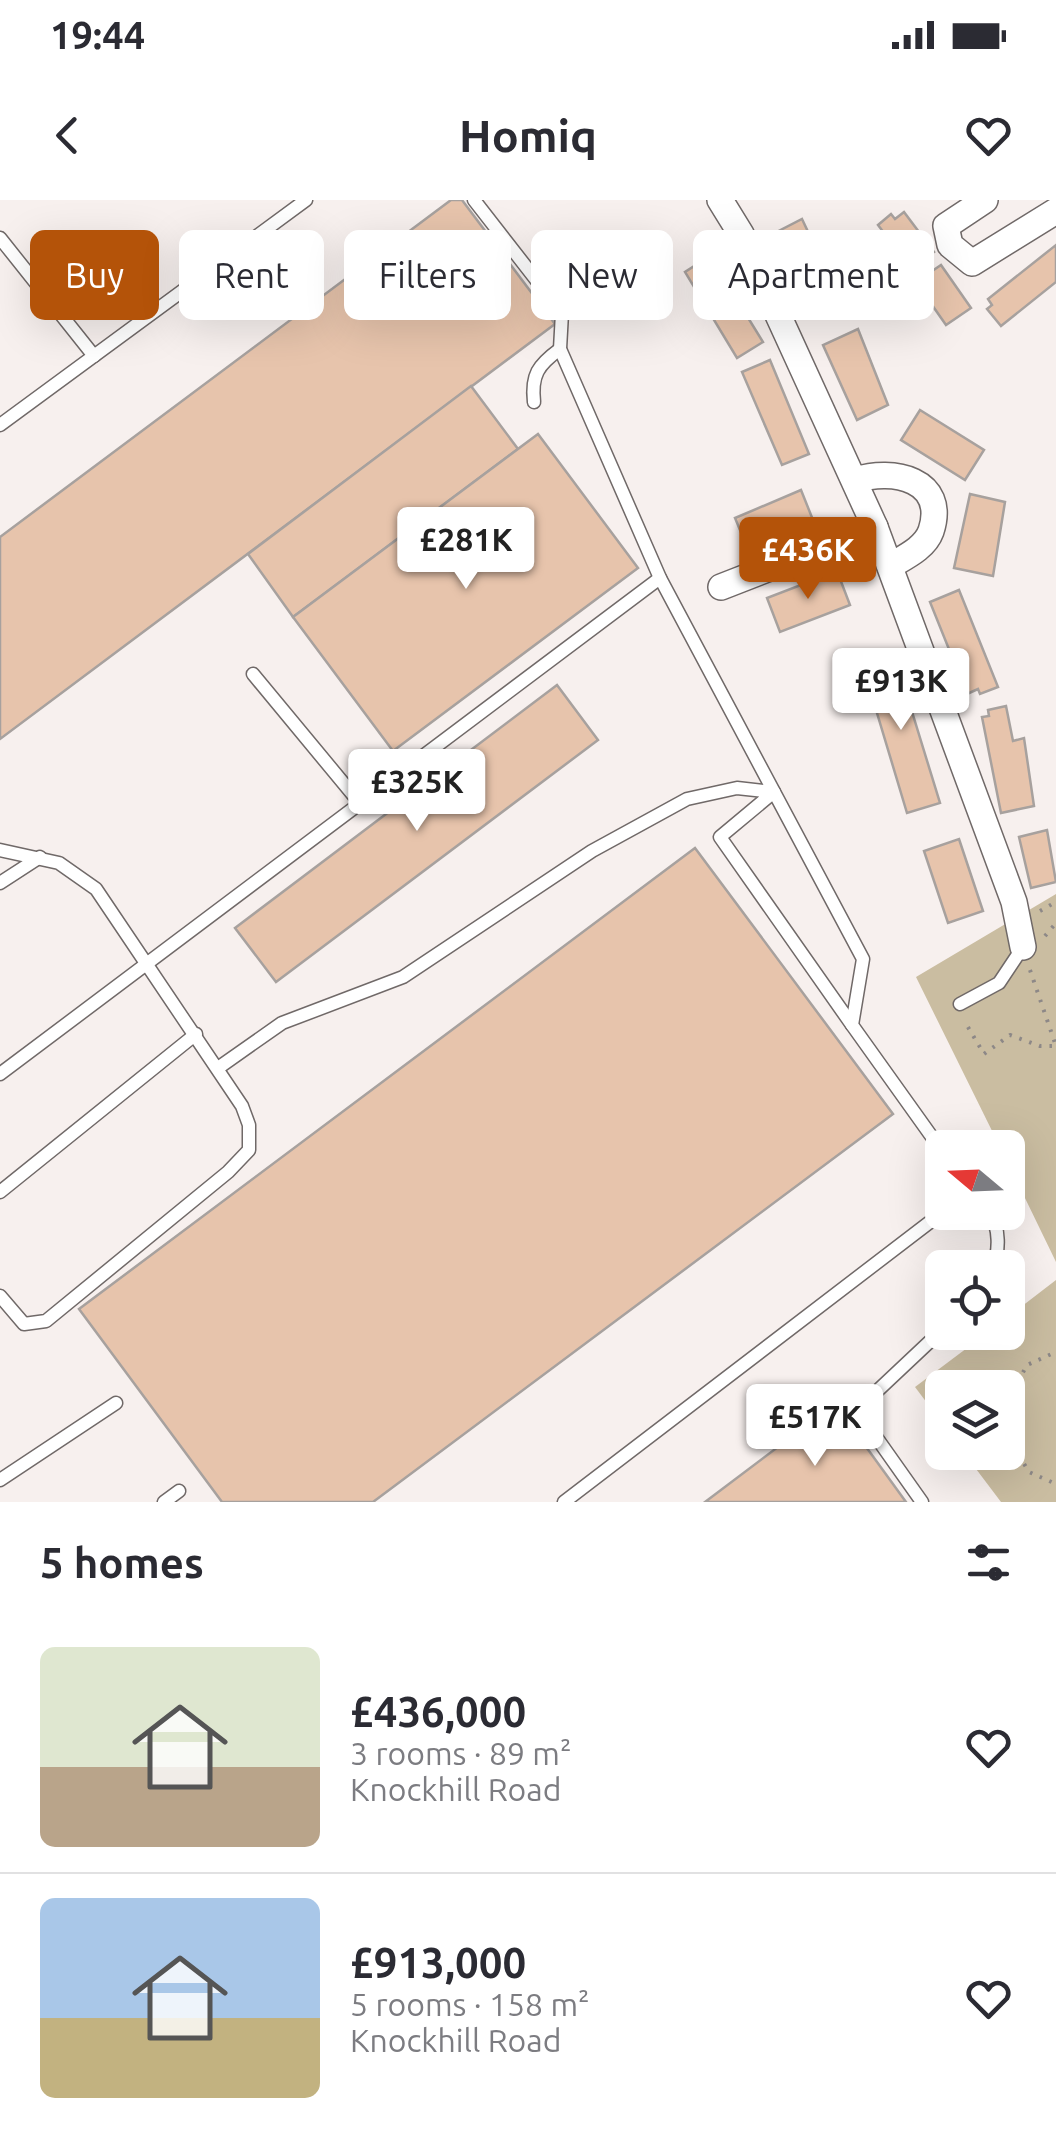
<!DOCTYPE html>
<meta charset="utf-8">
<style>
body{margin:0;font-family:Ubuntu,sans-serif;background:#f7f7f7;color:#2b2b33;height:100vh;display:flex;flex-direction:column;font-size:38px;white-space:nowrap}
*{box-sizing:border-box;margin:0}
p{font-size:32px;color:#7c7c81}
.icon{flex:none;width:55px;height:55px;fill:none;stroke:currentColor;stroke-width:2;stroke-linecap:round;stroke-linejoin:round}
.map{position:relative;height:1302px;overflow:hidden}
.drawer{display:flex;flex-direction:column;background:#fff;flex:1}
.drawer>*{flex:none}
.hud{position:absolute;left:30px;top:30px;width:998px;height:90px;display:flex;gap:20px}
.needle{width:65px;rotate:289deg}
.tools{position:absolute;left:925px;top:930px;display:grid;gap:20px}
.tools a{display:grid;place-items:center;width:100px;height:100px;border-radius:15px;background:#fff;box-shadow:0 10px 40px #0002;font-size:50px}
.price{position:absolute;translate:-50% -85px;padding:0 22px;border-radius:10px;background:#fff;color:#222;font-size:32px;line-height:65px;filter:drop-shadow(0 2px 5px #0008)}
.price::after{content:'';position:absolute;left:50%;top:60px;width:30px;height:22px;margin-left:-15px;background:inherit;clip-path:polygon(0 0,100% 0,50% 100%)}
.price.current{background:#b45309;color:#fff}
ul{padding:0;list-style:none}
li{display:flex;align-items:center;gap:30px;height:250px;padding:0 40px}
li+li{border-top:2px solid #e1e1e2}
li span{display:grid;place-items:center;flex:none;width:280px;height:200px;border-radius:15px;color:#555}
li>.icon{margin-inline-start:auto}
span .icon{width:120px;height:120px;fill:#fffc;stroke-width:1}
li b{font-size:42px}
h2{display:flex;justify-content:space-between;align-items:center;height:120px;padding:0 40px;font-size:42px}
.pill{padding:0 35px;border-radius:15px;background:#fff;box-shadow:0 10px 40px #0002;font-size:35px;line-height:90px}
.pill.current{background:#b45309;color:#fff}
.status{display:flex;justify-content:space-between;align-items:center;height:70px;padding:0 50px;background:#fff;direction:ltr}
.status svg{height:28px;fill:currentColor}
header{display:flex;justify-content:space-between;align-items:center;height:130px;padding:0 40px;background:#fff;font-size:45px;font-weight:700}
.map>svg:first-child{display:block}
.green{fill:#cabda1}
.building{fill:#e7c4ac;stroke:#a7a19e;stroke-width:2.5}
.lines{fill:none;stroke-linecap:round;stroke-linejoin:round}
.lane-casing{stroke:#706968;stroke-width:15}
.street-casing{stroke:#706968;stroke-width:28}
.path{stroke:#8d8887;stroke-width:4;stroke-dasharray:2.5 8;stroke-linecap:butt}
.lane{stroke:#fff;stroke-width:12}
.street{stroke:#fff;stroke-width:25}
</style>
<div class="status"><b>19:44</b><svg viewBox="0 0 49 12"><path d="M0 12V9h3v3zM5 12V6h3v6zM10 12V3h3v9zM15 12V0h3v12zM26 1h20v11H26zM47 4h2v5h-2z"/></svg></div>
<header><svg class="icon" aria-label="back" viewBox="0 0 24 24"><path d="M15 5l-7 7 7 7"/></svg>Homiq<svg class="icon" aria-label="heart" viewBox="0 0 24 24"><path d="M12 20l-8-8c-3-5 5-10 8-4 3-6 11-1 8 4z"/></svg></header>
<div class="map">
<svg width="1056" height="1302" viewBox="0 0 1056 1302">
<rect width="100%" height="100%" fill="#f7f0ee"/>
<!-- green -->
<g class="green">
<path d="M1056,694V1062L1008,963V948L1000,947L916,777Z"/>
<path d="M1056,1080V1302H1001L964,1253L1008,1252V1188H942V1223L915,1187L987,1133L1008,1132V1117Z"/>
</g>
<!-- building -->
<g class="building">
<path d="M451,0H462L555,124L0,539V337Z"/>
<path d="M904,12L934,52L911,69L878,25L891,14L895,19Z"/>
<path d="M802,19L810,36L805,39L824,78L831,75L839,93L803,111L767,37Z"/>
<path d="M1056,45V82L1001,126L987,109L992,105L988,99Z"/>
<path d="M710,56L763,142L737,158L685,72Z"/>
<path d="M941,65L971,108L946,125L916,82Z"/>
<path d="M858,129L888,205L857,220L823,145Z"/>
<path d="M770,160L809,254L782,265L742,172Z"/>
<path d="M471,186L518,249L293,417L248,354Z"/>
<path d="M920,210L984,250L965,280L901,240Z"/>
<path d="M538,234L638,368L393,551L293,417Z"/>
<path d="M801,290L813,320L747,347L735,318Z"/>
<path d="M970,294L1005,302L993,376L954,368Z"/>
<path d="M837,371L850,405L780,432L767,398Z"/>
<path d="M959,390L998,487L980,494L978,489L967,494L930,402Z"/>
<path d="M894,453L940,603L907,613L862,463Z"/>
<path d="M557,485L598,540L276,782L235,728Z"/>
<path d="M1006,506L1013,541L1024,538L1034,606L1001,613L982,517L989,516L988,510Z"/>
<path d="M1047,630L1056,682L1031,688L1019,637Z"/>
<path d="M959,639L983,711L948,723L924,651Z"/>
<path d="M695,648L893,914L373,1302H222L79,1109Z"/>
<path d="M835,1204L906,1302H705Z"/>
</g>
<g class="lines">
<defs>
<g id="lane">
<path d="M474,0L562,113L560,149L660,378L863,759L852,825L942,951"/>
<path d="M0,38L94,156"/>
<path d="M534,202C531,175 538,165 560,149"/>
<path d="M0,225L306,0"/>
<path d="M253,474L359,602"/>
<path d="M0,650L59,663L96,689L242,906L249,925V950L228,972L46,1121L24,1124L0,1096"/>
<path d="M0,683L40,657"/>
<path d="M960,804L999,783L1023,747"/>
<path d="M218,868L282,823L403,777L592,651L687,599L737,588L774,592L720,637L852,825"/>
<path d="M0,874L660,378"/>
<path d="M0,992L196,834"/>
<path d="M989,1012C1000,1027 1000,1052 992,1068"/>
<path d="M0,1280L116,1203"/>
<path d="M164,1302L179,1291"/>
<path d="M564,1302L943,1012"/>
<path d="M922,1302L857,1210L942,1130"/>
</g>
<g id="street">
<path d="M720,0L741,34L875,327L1014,702L1023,747"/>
<path d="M985,0L946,26L950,45L972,63L1056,11"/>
<path d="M856,280C892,268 948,279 931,331C925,348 905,357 890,366"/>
<path d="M721,387L875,327"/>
</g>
</defs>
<!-- lane casing -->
<use href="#lane" class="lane-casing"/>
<!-- street casing -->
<use href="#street" class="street-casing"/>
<!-- path -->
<g class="path">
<path d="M1040,711L1056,702"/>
<path d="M1045,736L1056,723"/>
<path d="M1030,770L1056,846"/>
<path d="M968,827L984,854L1010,835L1040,846H1056"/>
<path d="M1008,1200L1027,1165L1056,1152"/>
<path d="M1008,1237L1029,1272L1056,1284"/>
</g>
<!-- lane -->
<use href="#lane" class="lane"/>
<!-- street -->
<use href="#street" class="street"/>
</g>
</svg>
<div class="tools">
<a><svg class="needle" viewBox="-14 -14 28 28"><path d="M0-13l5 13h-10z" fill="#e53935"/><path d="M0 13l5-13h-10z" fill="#7c7c81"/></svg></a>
<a><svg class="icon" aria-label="locate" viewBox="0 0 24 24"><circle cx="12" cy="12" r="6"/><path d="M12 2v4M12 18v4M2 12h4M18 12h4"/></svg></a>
<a><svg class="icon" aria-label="layers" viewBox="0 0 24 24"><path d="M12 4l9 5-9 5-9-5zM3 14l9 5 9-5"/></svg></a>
</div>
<b class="price" style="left:466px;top:392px">£281K</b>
<b class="price current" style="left:808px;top:402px">£436K</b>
<b class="price" style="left:901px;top:533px">£913K</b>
<b class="price" style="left:417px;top:634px">£325K</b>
<b class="price" style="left:815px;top:1269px">£517K</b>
<div class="hud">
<a class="pill current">Buy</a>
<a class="pill">Rent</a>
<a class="pill">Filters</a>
<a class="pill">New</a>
<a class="pill">Apartment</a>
</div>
</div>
<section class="drawer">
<h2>5 homes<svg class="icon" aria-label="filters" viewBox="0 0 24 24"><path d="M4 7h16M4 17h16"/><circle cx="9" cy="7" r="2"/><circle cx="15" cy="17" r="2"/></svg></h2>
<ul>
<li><span style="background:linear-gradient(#dfe7d0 60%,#b9a48a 0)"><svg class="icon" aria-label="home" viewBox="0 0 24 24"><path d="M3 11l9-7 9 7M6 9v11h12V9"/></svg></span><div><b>£436,000</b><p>3 rooms · 89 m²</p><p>Knockhill Road</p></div><svg class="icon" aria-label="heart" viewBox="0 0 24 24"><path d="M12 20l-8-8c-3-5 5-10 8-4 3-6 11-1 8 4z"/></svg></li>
<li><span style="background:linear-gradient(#a9c7e8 60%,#c2b280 0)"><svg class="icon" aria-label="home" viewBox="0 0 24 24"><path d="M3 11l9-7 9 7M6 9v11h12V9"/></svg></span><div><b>£913,000</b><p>5 rooms · 158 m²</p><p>Knockhill Road</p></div><svg class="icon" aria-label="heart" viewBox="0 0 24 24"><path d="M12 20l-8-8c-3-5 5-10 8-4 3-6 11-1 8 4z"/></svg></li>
</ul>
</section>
